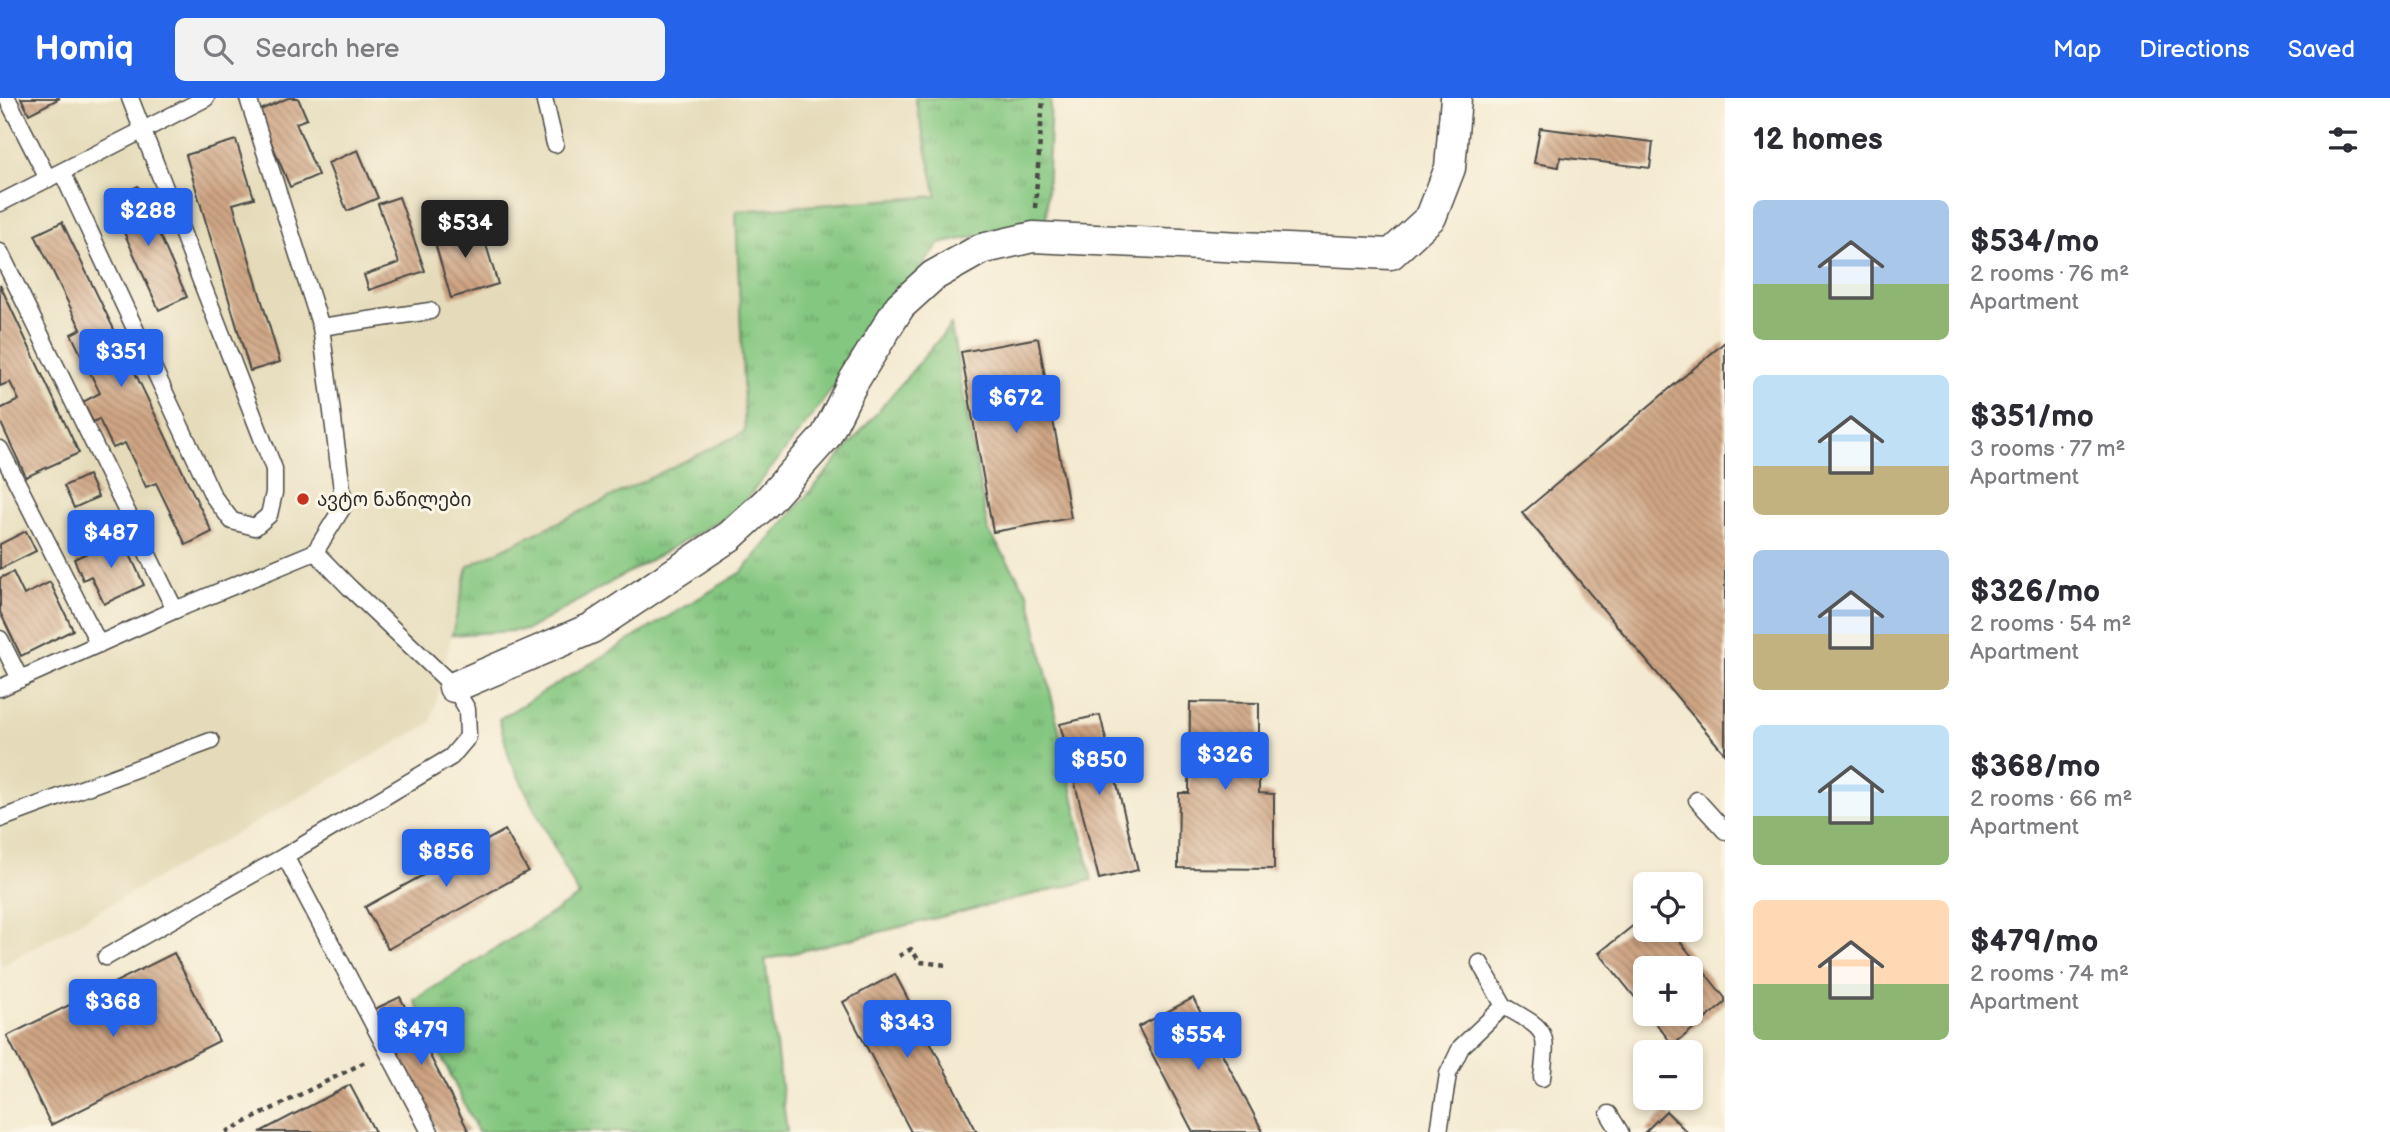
<!DOCTYPE html>
<meta charset="utf-8">
<style>
body{margin:0;font-family:"Balsamiq Sans","Noto Sans Georgian",sans-serif;background:#f2f2f3;color:#2b2b33;height:100vh;display:flex;flex-direction:column;font-size:26px;white-space:nowrap}
*{box-sizing:border-box;margin:0}
p{font-size:23px;color:#7c7c81}
.icon{flex:none;width:38px;height:38px;fill:none;stroke:currentColor;stroke-width:2;stroke-linecap:round;stroke-linejoin:round}
.map{position:relative;flex:1;overflow:hidden}
.panel{display:flex;flex-direction:column;background:#fff;width:665px}
.panel>*{flex:none}
.fabs{position:absolute;left:1633px;top:774px;display:grid;gap:14px}
.fabs a{display:grid;place-items:center;width:70px;height:70px;border-radius:10px;background:#fff;box-shadow:0 4px 10px #0003;font-size:35px}
.price{position:absolute;translate:-50% -60px;padding:0 16px;border-radius:7px;background:#2563eb;color:#fff;font-size:23px;line-height:46px;filter:drop-shadow(0 2px 4px #0008)}
.price::after{content:'';position:absolute;left:50%;top:42px;width:21px;height:16px;margin-left:-10px;background:inherit;clip-path:polygon(0 0,100% 0,50% 100%)}
.price.active{background:#222;color:#fff}
ul{padding:0;list-style:none}
li{display:flex;align-items:center;gap:21px;height:175px;padding:0 28px}
li span{display:grid;place-items:center;flex:none;width:196px;height:140px;border-radius:10px;color:#555}
li>.icon{margin-inline-start:auto}
span .icon{width:84px;height:84px;fill:#fffc;stroke-width:1}
li b{font-size:30px}
h2{display:flex;justify-content:space-between;align-items:center;height:84px;padding:0 28px;font-size:30px}
header{display:flex;align-items:center;gap:42px;box-sizing:border-box;height:98px;padding:0 35px;background:#2563eb;color:#fff}
header strong{font-size:33px}
nav{display:flex;gap:38px;margin-inline-start:auto;font-size:24px}
.search{width:490px;height:63px;background:#f2f2f3;display:flex;align-items:center;gap:18px;box-sizing:border-box;padding:0 24px;border-radius:10px;color:#7c7c81;font-size:26px}
main{display:flex;flex:1;min-height:0}
.map>svg:first-child{display:block}
.built{fill:#e5dbba}
.grass{fill:url(#grass-tufts);stroke:#587956;stroke-width:2}
.building{fill:url(#building-back-hatch)}
.lines{fill:none;stroke-linecap:round;stroke-linejoin:round}
.lane-casing{stroke:#494844;stroke-width:19}
.street-casing{stroke:#494844;stroke-width:33}
.path{stroke:#494844;stroke-width:4.5;stroke-dasharray:5 5;stroke-linecap:butt}
.lane{stroke:#fff;stroke-width:16}
.street{stroke:#fff;stroke-width:30}
.poi-dot{fill:#c8321e;stroke:#fcf5e5;stroke-width:2.5}
.labels{text-anchor:middle;stroke-width:6;stroke-linejoin:round;paint-order:stroke}
.poi-label{font-size:19px;fill:#2b2b2b;stroke:#fcf5e5;text-anchor:start}
</style>
<header>
<strong>Homiq</strong>
<div class="search"><svg class="icon" aria-label="search" viewBox="0 0 24 24"><circle cx="10" cy="10" r="6"/><path d="M15 15l6 6"/></svg>Search here</div>
<nav><a>Map</a><a>Directions</a><a>Saved</a></nav>
</header>
<main>
<div class="map">
<svg width="1725" height="1034" viewBox="0 0 1725 1034">
<defs>
<pattern id="grass-tufts" width="24" height="20" patternUnits="userSpaceOnUse" patternTransform="scale(1.75)"><rect width="24" height="20" fill="#84c780"/><path d="M3 7l-1-3M5 7V3M7 7l1-3M15 17l-1-3M17 17v-4M19 17l1-3" fill="none" stroke="#6ca269"/></pattern>
<pattern id="building-back-hatch" width="6" height="6" patternUnits="userSpaceOnUse" patternTransform="scale(1.75)"><rect width="6" height="6" fill="#cfa584"/><path d="M-1 5l2 2M0 0l6 6M5-1l2 2" fill="none" stroke="#a8876c"/></pattern>
</defs>
<rect width="100%" height="100%" fill="#fcf5e5"/>
<filter id="ink" filterUnits="userSpaceOnUse"><feTurbulence type="fractalNoise" baseFrequency=".0143" numOctaves="2"/><feDisplacementMap in="SourceGraphic" scale="14" xChannelSelector="R" yChannelSelector="G"/><feConvolveMatrix kernelMatrix="1 2 1 2 8 2 1 2 1" color-interpolation-filters="sRGB"/></filter>
<filter id="wash" filterUnits="userSpaceOnUse"><feTurbulence type="fractalNoise" baseFrequency=".00686" numOctaves="4" result="noise"/><feDisplacementMap in="SourceGraphic" scale="28" xChannelSelector="R" yChannelSelector="G"/><feGaussianBlur stdDeviation="1.57" result="paint"/><feColorMatrix in="noise" values="0 0 0 0 0 0 0 0 0 0 0 0 0 0 0 0 0 1.4 0 .05"/><feComposite in="paint" operator="in"/></filter>
<g filter="url(#wash)">
<rect width="100%" height="100%" fill="#f4ead2"/>
<!-- built -->
<path class="built" d="M0,0H915L937,98L736,113L745,334L468,468L431,625L0,869Z"/>
<!-- grass -->
<g class="grass">
<path d="M915,0H1051L1046,124L939,146L809,322L738,412L527,532L452,537L468,468L745,334L736,113L937,98Z"/>
<path d="M951,227L988,432L1029,497L1092,782L765,862L787,1034H478L414,902L579,798L510,662L499,621L742,474Z"/>
</g>
<g id="blocks">
<!-- building -->
<g class="building">
<path d="M21,0H60L29,16Z"/>
<path d="M288,0H298L307,21L296,25L318,77L290,89L258,13Z"/>
<path d="M1540,30L1653,44L1650,70L1560,59L1559,69L1534,65Z"/>
<path d="M236,42L254,100L233,106L280,264L250,273L186,57Z"/>
<path d="M358,52L378,100L347,113L328,65Z"/>
<path d="M138,88L187,199L159,212L109,101Z"/>
<path d="M399,99L425,173L369,192L364,177L399,165L378,106Z"/>
<path d="M62,124L212,434L186,447L156,385L146,389L125,345L113,350L99,321L93,324L83,304L100,295L71,236L81,231L35,137Z"/>
<path d="M479,124L498,186L451,200L433,138Z"/>
<path d="M0,187L79,355L26,379L0,323V311L19,302L10,284L0,288Z"/>
<path d="M1038,240L1071,420L993,434L961,254Z"/>
<path d="M1725,244V656L1522,415Z"/>
<path d="M88,377L98,399L74,410L64,388Z"/>
<path d="M26,433L36,453L0,471V446Z"/>
<path d="M122,439L144,487L104,506L91,478L83,482L74,461Z"/>
<path d="M13,474L24,497L50,484L73,532L21,558L0,514V480Z"/>
<path d="M1190,604L1259,605V695L1274,696V771L1178,770L1179,695H1189Z"/>
<path d="M1100,617L1138,772L1099,781L1060,626Z"/>
<path d="M505,732L528,773L388,851L365,809Z"/>
<path d="M1645,818V831H1670L1725,900V905L1673,947L1648,915H1690V870H1645V912L1599,855Z"/>
<path d="M174,855L219,943L51,1027L7,938Z"/>
<path d="M895,876L977,1034H911L843,904Z"/>
<path d="M400,899L469,1034H438L375,911Z"/>
<path d="M1193,900L1263,1034H1193L1138,929Z"/>
<path d="M350,987L375,1034H260Z"/>
<path d="M1666,1013L1687,1034H1645Z"/>
</g>
</g>
</g>
<g filter="url(#ink)">
<use href="#blocks" fill-opacity="0" stroke="#494844" stroke-width="2"/>
<g class="lines">
<defs>
<g id="lane">
<path d="M7,0L48,81"/>
<path d="M544,0L555,46"/>
<path d="M62,74L213,398L232,423L255,429L269,417L274,395V371L130,0"/>
<path d="M0,105L206,0"/>
<path d="M0,154L175,512"/>
<path d="M321,229L430,213"/>
<path d="M0,351L99,546"/>
<path d="M0,541L20,581"/>
<path d="M0,590L175,512L315,454"/>
<path d="M1697,702L1725,733"/>
<path d="M0,721L211,643"/>
<path d="M285,758L430,1034"/>
<path d="M106,859L285,758L451,659L468,639L467,611L454,589L350,490L315,454L344,407L321,229L248,0"/>
<path d="M1480,865L1504,908"/>
<path d="M1609,1016L1620,1034"/>
<path d="M1439,1034L1448,976L1461,949L1504,908C1547,933 1548,930 1542,980"/>
</g>
<path id="street" d="M454,589L592,530L730,438L768,403L826,338L853,284L900,208L933,178L981,151L1033,139L1391,156L1431,119L1450,70L1456,0"/>
</defs>
<!-- lane casing -->
<use href="#lane" class="lane-casing"/>
<!-- street casing -->
<use href="#street" class="street-casing"/>
<!-- path -->
<g class="path">
<path d="M1035,110L1043,0"/>
<path d="M899,858L911,851L920,864L947,867"/>
<path d="M226,1034L369,962"/>
</g>
<!-- lane -->
<use href="#lane" class="lane"/>
<!-- street -->
<use href="#street" class="street"/>
</g>
</g>
<!-- markers -->
<circle class="poi-dot" cx="303" cy="401" r="7"/>
<g class="labels">
<!-- poi labels -->
<g class="poi-label">
<text x="317" y="408">ავტო ნაწილები</text>
</g>
</g>
</svg>
<div class="fabs">
<a><svg class="icon" aria-label="locate" viewBox="0 0 24 24"><circle cx="12" cy="12" r="6"/><path d="M12 2v4M12 18v4M2 12h4M18 12h4"/></svg></a>
<a>+</a>
<a>−</a>
</div>
<b class="price" style="left:148px;top:150px">$288</b>
<b class="price active" style="left:465px;top:162px">$534</b>
<b class="price" style="left:121px;top:291px">$351</b>
<b class="price" style="left:1016px;top:337px">$672</b>
<b class="price" style="left:111px;top:472px">$487</b>
<b class="price" style="left:1225px;top:694px">$326</b>
<b class="price" style="left:1099px;top:699px">$850</b>
<b class="price" style="left:446px;top:791px">$856</b>
<b class="price" style="left:113px;top:941px">$368</b>
<b class="price" style="left:907px;top:962px">$343</b>
<b class="price" style="left:421px;top:969px">$479</b>
<b class="price" style="left:1198px;top:974px">$554</b>
</div>
<section class="panel">
<h2>12 homes<svg class="icon" aria-label="filters" viewBox="0 0 24 24"><path d="M4 7h16M4 17h16"/><circle cx="9" cy="7" r="2"/><circle cx="15" cy="17" r="2"/></svg></h2>
<ul>
<li><span style="background:linear-gradient(#a9c7e8 60%,#8fb573 0)"><svg class="icon" aria-label="home" viewBox="0 0 24 24"><path d="M3 11l9-7 9 7M6 9v11h12V9"/></svg></span><div><b>$534/mo</b><p>2 rooms · 76 m²</p><p>Apartment</p></div></li>
<li><span style="background:linear-gradient(#bfe0f5 65%,#c2b280 0)"><svg class="icon" aria-label="home" viewBox="0 0 24 24"><path d="M3 11l9-7 9 7M6 9v11h12V9"/></svg></span><div><b>$351/mo</b><p>3 rooms · 77 m²</p><p>Apartment</p></div></li>
<li><span style="background:linear-gradient(#a9c7e8 60%,#c2b280 0)"><svg class="icon" aria-label="home" viewBox="0 0 24 24"><path d="M3 11l9-7 9 7M6 9v11h12V9"/></svg></span><div><b>$326/mo</b><p>2 rooms · 54 m²</p><p>Apartment</p></div></li>
<li><span style="background:linear-gradient(#bfe0f5 65%,#8fb573 0)"><svg class="icon" aria-label="home" viewBox="0 0 24 24"><path d="M3 11l9-7 9 7M6 9v11h12V9"/></svg></span><div><b>$368/mo</b><p>2 rooms · 66 m²</p><p>Apartment</p></div></li>
<li><span style="background:linear-gradient(#ffd9b3 60%,#8fb573 0)"><svg class="icon" aria-label="home" viewBox="0 0 24 24"><path d="M3 11l9-7 9 7M6 9v11h12V9"/></svg></span><div><b>$479/mo</b><p>2 rooms · 74 m²</p><p>Apartment</p></div></li>
</ul>
</section>
</main>
